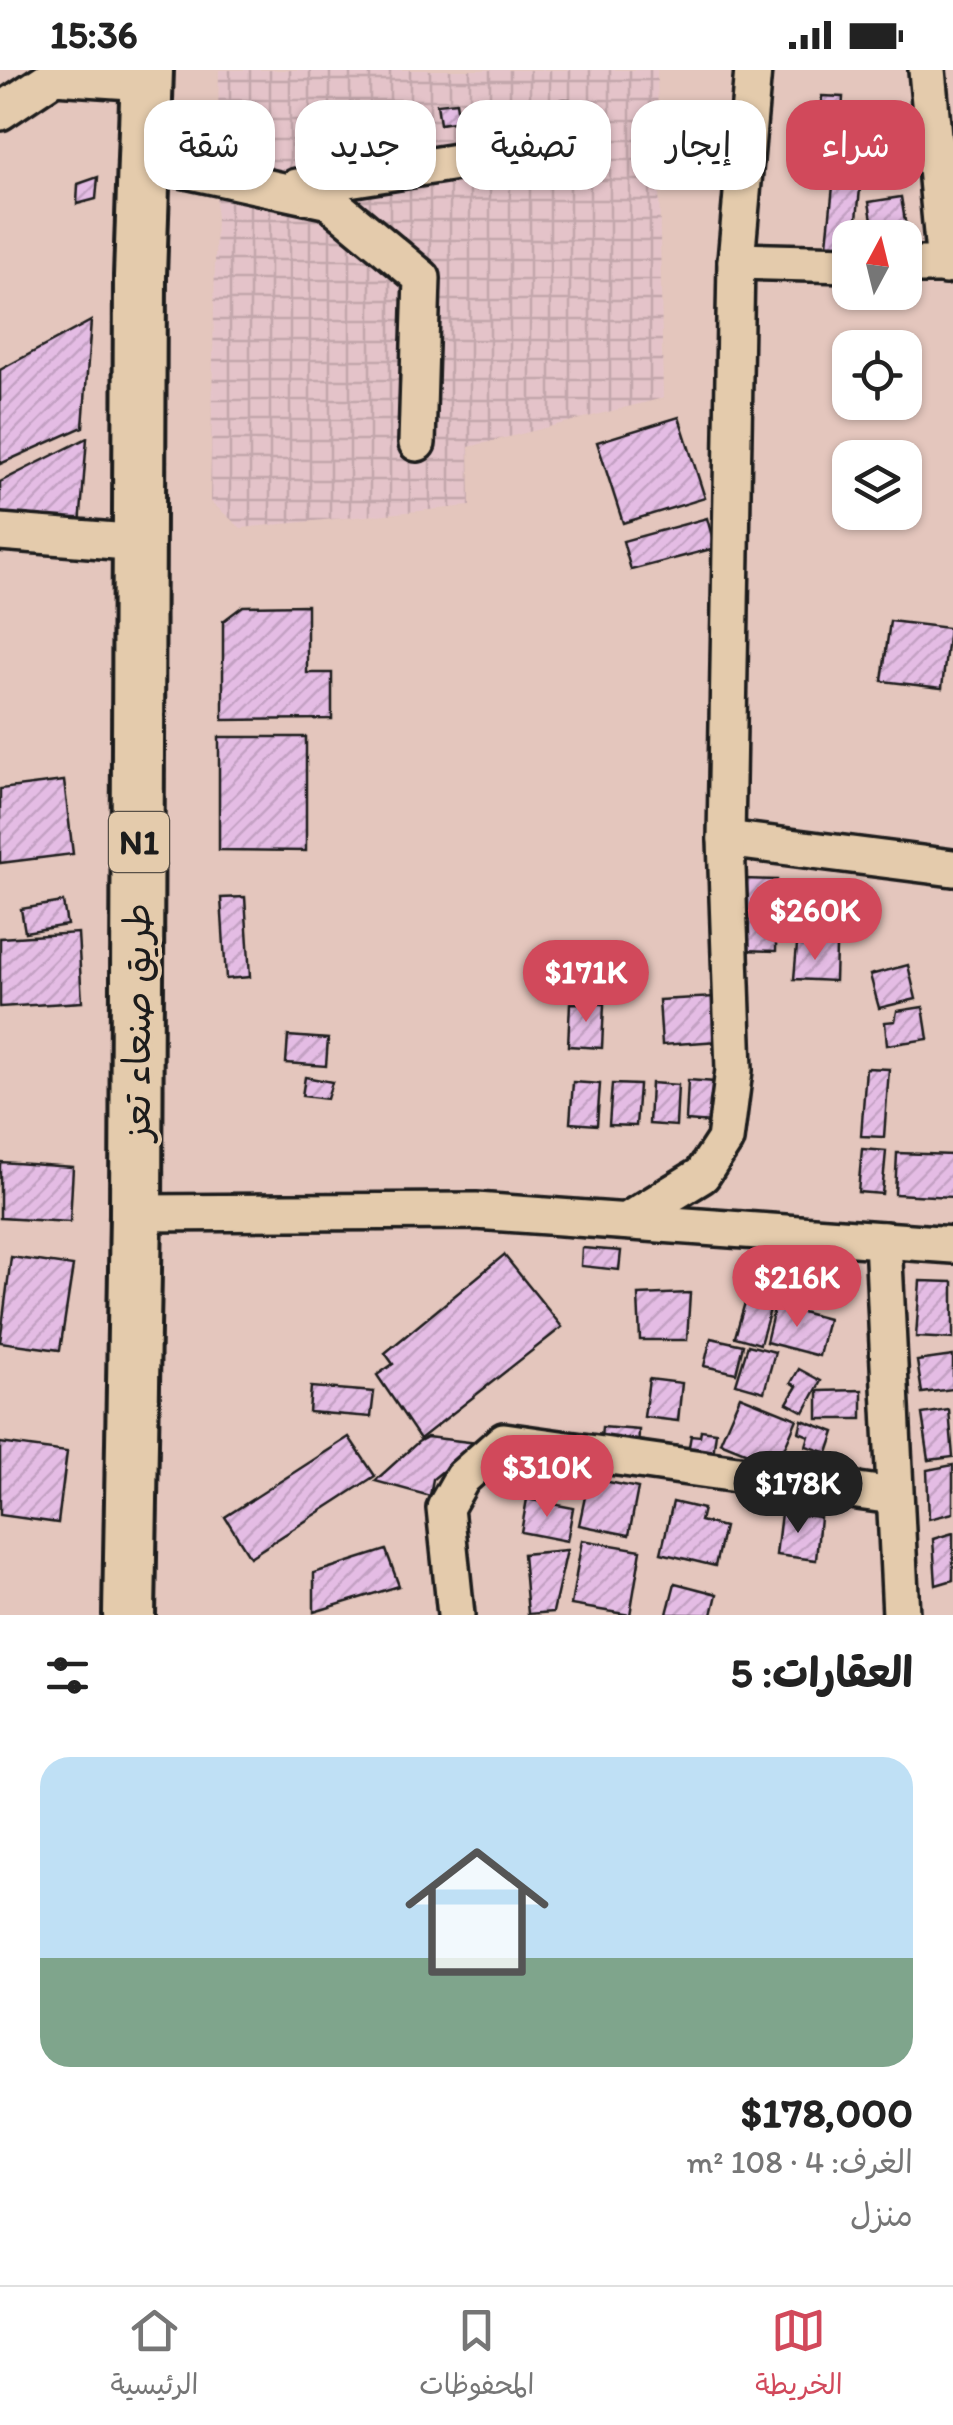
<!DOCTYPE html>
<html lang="ar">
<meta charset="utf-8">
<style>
body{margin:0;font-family:Itim,"Playpen Sans Arabic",sans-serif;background:#f2f2f2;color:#222;direction:rtl;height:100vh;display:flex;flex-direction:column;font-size:38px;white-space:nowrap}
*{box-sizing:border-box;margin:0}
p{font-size:32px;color:#767676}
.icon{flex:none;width:55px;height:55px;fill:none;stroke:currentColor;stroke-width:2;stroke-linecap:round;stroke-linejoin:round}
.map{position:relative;height:1545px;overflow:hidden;direction:ltr}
.drawer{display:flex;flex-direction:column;background:#fff;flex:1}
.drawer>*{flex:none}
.banner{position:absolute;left:30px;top:30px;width:895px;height:90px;direction:rtl;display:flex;gap:20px}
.needle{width:65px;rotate:7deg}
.buttons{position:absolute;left:832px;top:150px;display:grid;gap:20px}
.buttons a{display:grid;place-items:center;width:90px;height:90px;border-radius:20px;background:#fff;box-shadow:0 2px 8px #0004;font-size:50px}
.price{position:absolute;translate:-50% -85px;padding:0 22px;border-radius:35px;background:#d1495b;color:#fff;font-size:32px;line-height:65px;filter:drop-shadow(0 2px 5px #0008)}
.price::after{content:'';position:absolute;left:50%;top:60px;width:30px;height:22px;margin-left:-15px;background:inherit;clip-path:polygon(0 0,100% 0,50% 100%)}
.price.active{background:#222;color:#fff}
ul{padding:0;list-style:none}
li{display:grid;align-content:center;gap:20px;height:530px;padding:0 40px}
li+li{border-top:2px solid #e0e0e0}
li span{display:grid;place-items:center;height:310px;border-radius:30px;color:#555}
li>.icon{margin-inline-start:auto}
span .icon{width:180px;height:180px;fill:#fffc;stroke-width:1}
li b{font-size:42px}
h2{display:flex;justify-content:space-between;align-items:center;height:120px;padding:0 40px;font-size:42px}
.pill{padding:0 35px;border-radius:30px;background:#fff;box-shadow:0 2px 8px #0004;font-size:35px;line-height:90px}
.pill.active{background:#d1495b;color:#fff}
.status{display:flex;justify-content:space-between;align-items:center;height:70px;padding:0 50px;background:#fff;direction:ltr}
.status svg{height:28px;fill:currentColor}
.tab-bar{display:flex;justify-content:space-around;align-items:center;height:140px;border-top:2px solid #e0e0e0;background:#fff;font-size:28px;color:#767676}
.tab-bar a{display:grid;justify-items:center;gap:5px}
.tab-bar .active{color:#d1495b}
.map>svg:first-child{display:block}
.industrial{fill:url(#industrial-grid)}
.building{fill:url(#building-hatch);stroke:#1c1c1c;stroke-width:2.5}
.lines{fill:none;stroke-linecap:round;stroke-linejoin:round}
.minor-casing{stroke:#1c1c1c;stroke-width:42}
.highway-casing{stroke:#1c1c1c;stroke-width:58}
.minor{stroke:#e4cbac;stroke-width:35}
.highway{stroke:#e4cbac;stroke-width:50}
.labels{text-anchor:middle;stroke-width:8;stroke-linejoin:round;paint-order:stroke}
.shield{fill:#e4cbac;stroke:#585047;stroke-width:2.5}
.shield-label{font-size:35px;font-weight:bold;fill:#1c1c1c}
.street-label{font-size:38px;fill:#1c1c1c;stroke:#e4cbac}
</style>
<div class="status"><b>15:36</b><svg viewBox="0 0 49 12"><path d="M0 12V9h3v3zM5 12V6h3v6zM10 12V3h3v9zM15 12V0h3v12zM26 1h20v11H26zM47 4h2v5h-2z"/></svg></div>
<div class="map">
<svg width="953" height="1545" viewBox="0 0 953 1545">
<defs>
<pattern id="industrial-grid" width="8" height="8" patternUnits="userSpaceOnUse" patternTransform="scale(2.5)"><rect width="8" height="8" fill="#e4c3c9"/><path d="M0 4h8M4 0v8" fill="none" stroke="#c3a7ac"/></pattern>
<pattern id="building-hatch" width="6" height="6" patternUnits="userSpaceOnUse" patternTransform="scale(2.5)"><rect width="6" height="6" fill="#e4bce4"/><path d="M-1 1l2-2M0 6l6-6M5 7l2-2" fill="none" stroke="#c3a1c3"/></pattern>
</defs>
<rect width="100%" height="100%" fill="#e4c6bd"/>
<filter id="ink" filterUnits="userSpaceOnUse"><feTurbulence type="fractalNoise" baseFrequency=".01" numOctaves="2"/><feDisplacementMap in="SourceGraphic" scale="20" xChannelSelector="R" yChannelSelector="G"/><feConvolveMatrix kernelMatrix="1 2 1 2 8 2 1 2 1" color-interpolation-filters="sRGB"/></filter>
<g filter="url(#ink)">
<!-- industrial -->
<path class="industrial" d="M219,0H657L663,328L469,377L470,436L241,458L210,431Z"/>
<!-- building -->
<g class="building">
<path d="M822,26L843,27L842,43L821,42Z"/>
<path d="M456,32L459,51L440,54L437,34Z"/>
<path d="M810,50L858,56L853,98L837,96L834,103L807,99L809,82L821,83L823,71L808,69Z"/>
<path d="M98,107L96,129L77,134L78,114Z"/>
<path d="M833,116L860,119L855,168H850V176L827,174Z"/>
<path d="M901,127L907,163L875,168L869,132Z"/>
<path d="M91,251L83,357L0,394V300Z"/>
<path d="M679,347L705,428L623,453L597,372Z"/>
<path d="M87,368L79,469L0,463V412Z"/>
<path d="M707,448L715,478L631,500L623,471Z"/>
<path d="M307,535V603H332V649L223,650V551L243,536Z"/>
<path d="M890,551L949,558L942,618L882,611Z"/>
<path d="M219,667H306V781L219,780Z"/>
<path d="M64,711L73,784L0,793V719Z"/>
<path d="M743,809L777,810L776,881L741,880Z"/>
<path d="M245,827L250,907L226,909L221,828Z"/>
<path d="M63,832L67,855L25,862L21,839Z"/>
<path d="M784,842L797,848H823V871L784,870Z"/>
<path d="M78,863L82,932L0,937V868Z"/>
<path d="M797,875L836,877L835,911L794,909Z"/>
<path d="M908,895L916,929L879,938L870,905Z"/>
<path d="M715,927L718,971L662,975L659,930Z"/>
<path d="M570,933L604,934L602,978L568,976Z"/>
<path d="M923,937L928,969L887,975L885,952L895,951L897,941Z"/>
<path d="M288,966L328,969L326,996L286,993Z"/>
<path d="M866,998L889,999L884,1067L861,1066Z"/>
<path d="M305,1007L332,1012L327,1029L302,1026Z"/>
<path d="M688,1010L715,1012L713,1053L686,1051Z"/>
<path d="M573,1012L600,1014L597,1055L570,1053Z"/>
<path d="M651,1013L678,1015L676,1056L649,1054Z"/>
<path d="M612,1014L639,1015L636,1056L609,1055Z"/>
<path d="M862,1079L886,1081L882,1124L858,1122Z"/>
<path d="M897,1083L953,1085V1127L895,1124Z"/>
<path d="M0,1092L73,1097L70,1152L0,1148Z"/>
<path d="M582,1178L621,1181L619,1200L581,1196Z"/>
<path d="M504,1185L562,1257L420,1369L377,1305L393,1294L385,1283Z"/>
<path d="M11,1187L73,1196L60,1280L0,1272Z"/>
<path d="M920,1211L953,1212V1269L916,1267Z"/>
<path d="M690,1223L687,1270H640L638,1225Z"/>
<path d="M746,1229L771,1236L760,1274L735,1267Z"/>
<path d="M775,1235L828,1249L819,1286L766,1272Z"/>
<path d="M711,1268L743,1275L736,1303L704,1296Z"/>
<path d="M748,1275L775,1282L764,1322L736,1314Z"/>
<path d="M953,1286V1319L922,1323L917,1291Z"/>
<path d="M799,1299L821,1311L804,1342L787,1333L797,1316L791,1313Z"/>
<path d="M649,1309L682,1313L678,1351L644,1347Z"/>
<path d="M311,1317L374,1322L371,1347L309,1342Z"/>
<path d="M862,1320V1349H818V1321Z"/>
<path d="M740,1326L797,1349L777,1395L720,1372Z"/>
<path d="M949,1340L953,1387L929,1390L922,1344Z"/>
<path d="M802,1350L835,1362L828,1383L806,1376L809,1366L799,1362Z"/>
<path d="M602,1357L639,1360L638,1381L600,1378Z"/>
<path d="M701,1360L716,1362L713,1385L688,1382L691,1365L700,1366Z"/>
<path d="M349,1367L375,1406L250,1487L225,1447Z"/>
<path d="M427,1367L477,1373L433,1409L430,1426L375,1411L418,1372Z"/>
<path d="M0,1373L67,1382L58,1453L0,1445Z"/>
<path d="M953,1395V1443L929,1449L927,1400Z"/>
<path d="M589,1408L638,1418L629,1465L579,1455Z"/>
<path d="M527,1429L573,1438L567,1471L521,1462Z"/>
<path d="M673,1432L703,1439L700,1451L724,1457L715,1496L661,1483Z"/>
<path d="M781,1443L820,1447L816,1490L776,1485Z"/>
<path d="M953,1463V1510L936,1515L933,1469Z"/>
<path d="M582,1470L641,1480L630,1545L571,1535Z"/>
<path d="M386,1480L399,1516L314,1542V1503Z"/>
<path d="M567,1480L553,1542L528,1544L523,1484Z"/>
<path d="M675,1513L717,1524L712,1545L667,1544Z"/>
</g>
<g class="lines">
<defs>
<g id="minor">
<path d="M927,0L945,196"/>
<path d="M0,42L54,6L147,12"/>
<path d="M144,91L329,131L422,208L417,373"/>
<path d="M297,117L476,89L565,49"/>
<path d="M736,191L850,194"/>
<path d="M905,195H953"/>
<path d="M0,462L141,473"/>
<path d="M726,769L953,798"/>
<path d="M136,1143L476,1141L953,1175"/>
<path d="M627,1151L702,1105L725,1070L734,1000L726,769L736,191L753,0"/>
<path d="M883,1170L901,1545"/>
<path d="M456,1545L445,1438L462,1408L504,1371L893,1426"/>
</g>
<path id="highway" d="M129,1545L136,1143L140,206L147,0"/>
</defs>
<!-- minor casing -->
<use href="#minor" class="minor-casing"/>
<!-- highway casing -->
<use href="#highway" class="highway-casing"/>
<!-- minor -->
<use href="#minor" class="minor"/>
<!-- highway -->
<use href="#highway" class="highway"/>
</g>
</g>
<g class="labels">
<!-- shield labels -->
<rect class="shield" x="109" y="742" width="60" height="60" rx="8"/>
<g class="shield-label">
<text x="139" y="784">N1</text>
</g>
<!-- street labels -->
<g class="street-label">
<text transform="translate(137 952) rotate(-90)" y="13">طريق صنعاء تعز</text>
</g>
</g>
</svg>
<div class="buttons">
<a><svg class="needle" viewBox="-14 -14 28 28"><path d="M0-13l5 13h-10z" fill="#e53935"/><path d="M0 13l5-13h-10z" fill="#767676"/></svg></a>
<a><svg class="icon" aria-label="locate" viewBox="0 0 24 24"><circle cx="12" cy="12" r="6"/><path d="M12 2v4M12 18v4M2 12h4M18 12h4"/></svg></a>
<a><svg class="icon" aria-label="layers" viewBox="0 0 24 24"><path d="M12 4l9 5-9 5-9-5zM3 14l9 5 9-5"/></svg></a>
</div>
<b class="price" style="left:815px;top:893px">$260K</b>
<b class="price" style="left:586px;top:955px">$171K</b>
<b class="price" style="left:797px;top:1260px">$216K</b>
<b class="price" style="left:547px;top:1450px">$310K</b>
<b class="price active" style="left:798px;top:1466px">$178K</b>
<div class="banner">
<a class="pill active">شراء</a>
<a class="pill">إيجار</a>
<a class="pill">تصفية</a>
<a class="pill">جديد</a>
<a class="pill">شقة</a>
</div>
</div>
<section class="drawer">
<h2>العقارات: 5<svg class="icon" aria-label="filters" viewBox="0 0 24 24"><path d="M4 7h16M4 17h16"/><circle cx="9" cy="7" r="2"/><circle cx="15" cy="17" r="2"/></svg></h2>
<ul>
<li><span style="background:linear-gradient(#bfe0f5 65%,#7fa58c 0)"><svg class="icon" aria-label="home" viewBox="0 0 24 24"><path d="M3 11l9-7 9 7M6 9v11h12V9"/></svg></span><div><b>$178,000</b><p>الغرف: 4 · 108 m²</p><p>منزل</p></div></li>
</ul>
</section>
<nav class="tab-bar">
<a class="active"><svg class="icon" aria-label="map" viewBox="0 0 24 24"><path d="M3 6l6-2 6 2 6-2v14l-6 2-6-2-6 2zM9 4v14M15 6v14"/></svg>الخريطة</a>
<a><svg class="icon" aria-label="saved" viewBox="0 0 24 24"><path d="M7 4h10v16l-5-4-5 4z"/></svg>المحفوظات</a>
<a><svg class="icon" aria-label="home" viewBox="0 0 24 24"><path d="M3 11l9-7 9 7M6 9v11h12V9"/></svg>الرئيسية</a>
</nav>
